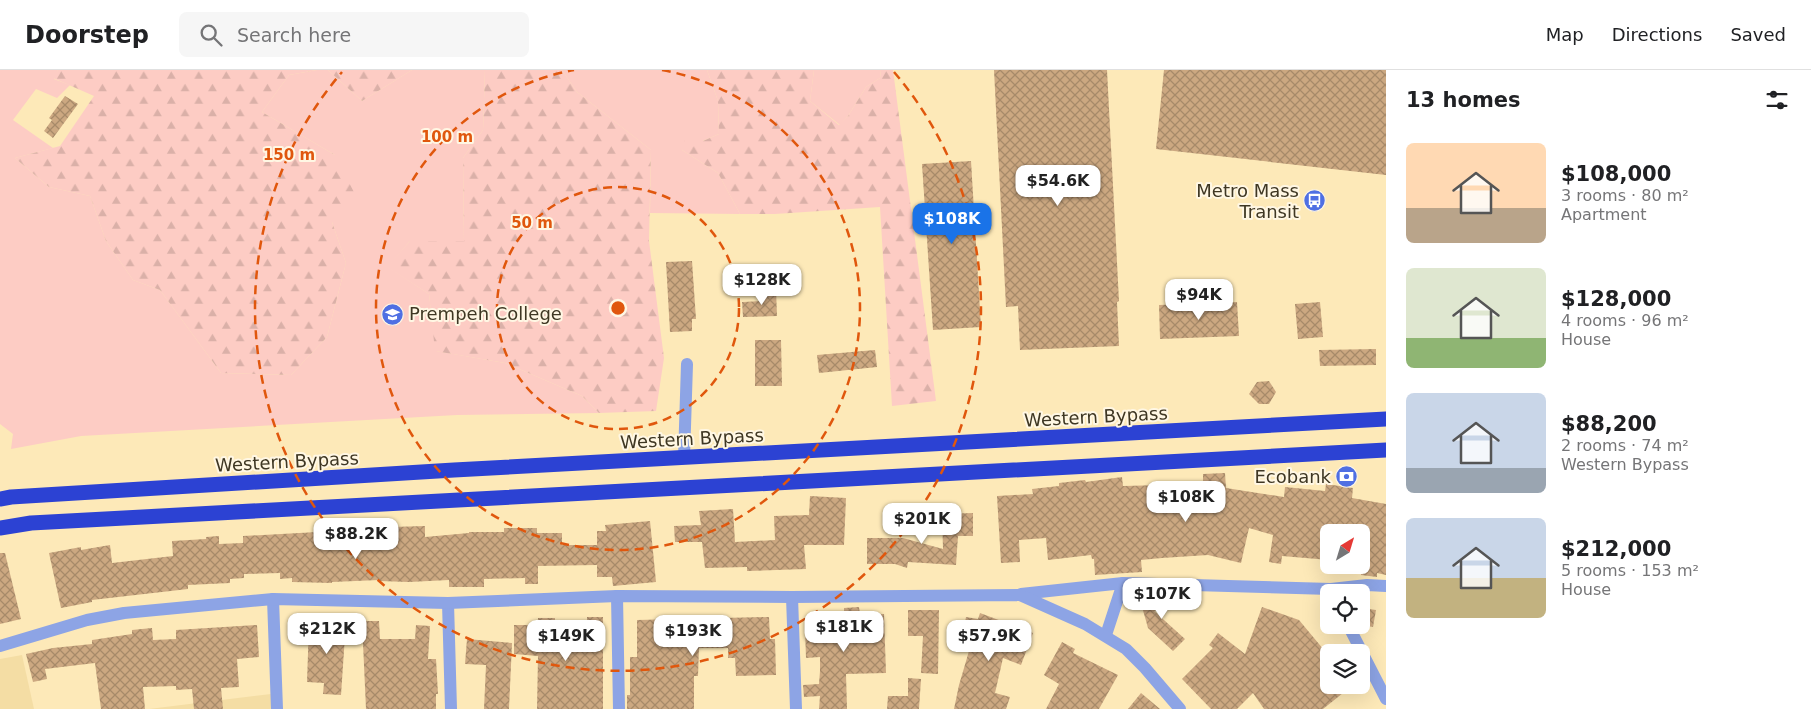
<!DOCTYPE html>
<meta charset="utf-8">
<style>
body{margin:0;font-family:"DejaVu Sans",sans-serif;background:#f6f6f6;color:#202124;height:100vh;display:flex;flex-direction:column;font-size:19px;white-space:nowrap}
*{box-sizing:border-box;margin:0}
p{font-size:16px;color:#757577}
.icon{flex:none;width:28px;height:28px;fill:none;stroke:currentColor;stroke-width:2;stroke-linecap:round;stroke-linejoin:round}
.map{position:relative;flex:1;overflow:hidden}
.details{display:flex;flex-direction:column;background:#fff;width:425px}
.details>*{flex:none}
.needle{width:32px;rotate:38deg}
.fabs{position:absolute;left:1320px;top:454px;display:grid;gap:10px}
.fabs a{display:grid;place-items:center;width:50px;height:50px;border-radius:8px;background:#fff;box-shadow:0 5px 20px #0002;font-size:25px}
.price{position:absolute;translate:-50% -42px;padding:0 11px;border-radius:10px;background:#fff;color:#222;font-size:16px;line-height:32px;filter:drop-shadow(0 1px 2px #0008)}
.price::after{content:'';position:absolute;left:50%;top:30px;width:15px;height:11px;margin-left:-8px;background:inherit;clip-path:polygon(0 0,100% 0,50% 100%)}
.price.selected{background:#1a73e8;color:#fff}
ul{padding:0;list-style:none}
li{display:flex;align-items:center;gap:15px;height:125px;padding:0 20px}
li span{display:grid;place-items:center;flex:none;width:140px;height:100px;border-radius:8px;color:#555}
li>.icon{margin-inline-start:auto}
span .icon{width:60px;height:60px;fill:#fffc;stroke-width:1}
li b{font-size:21px}
h2{display:flex;justify-content:space-between;align-items:center;height:60px;padding:0 20px;font-size:21px}
header{display:flex;align-items:center;gap:30px;box-sizing:border-box;height:70px;padding:0 25px;background:#fff;border-bottom:1px solid #e0e0e0}
header strong{font-size:24px}
nav{display:flex;gap:28px;margin-inline-start:auto;font-size:18px}
.search{width:350px;height:45px;background:#f6f6f6;display:flex;align-items:center;gap:12px;box-sizing:border-box;padding:0 18px;border-radius:8px;color:#757577;font-size:19px}
main{display:flex;flex:1;min-height:0}
.map>svg:first-child{display:block}
.built{fill:#f4dda4}
.grass{fill:#fdccc4}
.forest{fill:url(#forest-firs)}
.building{fill:url(#building-cross-hatch)}
.lines{fill:none;stroke-linecap:round;stroke-linejoin:round}
.street{stroke:#8da4e5;stroke-width:12}
.highway{stroke:#2c42d3;stroke-width:15}
.ring{fill:none;stroke:#e0570d;stroke-width:2.5;stroke-dasharray:9 6}
.labels{text-anchor:middle;stroke-width:4;stroke-linejoin:round;paint-order:stroke}
.poi-label{font-size:18px;fill:#3f3723;stroke:#fff7e4;text-anchor:end}
.street-label{font-size:18px;fill:#3f3723;stroke:#fff7e4}
.centre{fill:#e0570d;stroke:#fff7e4;stroke-width:2.5}
.ring-label{font-size:15px;text-anchor:middle;font-weight:bold;fill:#e0570d;stroke:#fff7e4;stroke-width:4;stroke-linejoin:round;paint-order:stroke}
</style>
<header>
<strong>Doorstep</strong>
<div class="search"><svg class="icon" aria-label="search" viewBox="0 0 24 24"><circle cx="10" cy="10" r="6"/><path d="M15 15l6 6"/></svg>Search here</div>
<nav><a>Map</a><a>Directions</a><a>Saved</a></nav>
</header>
<main>
<div class="map">
<svg width="1386" height="639" viewBox="0 0 1386 639">
<defs>
<pattern id="forest-firs" width="22" height="20" patternUnits="userSpaceOnUse" patternTransform="scale(1.25)"><rect width="22" height="20" fill="#fdccc4"/><path d="M5 1l3.5 6h-7zM16 11l3.5 6h-7z" fill="#dab0a8"/></pattern>
<pattern id="building-cross-hatch" width="8" height="8" patternUnits="userSpaceOnUse" patternTransform="scale(1.25)"><rect width="8" height="8" fill="#cca881"/><path d="M0 0l8 8M0 8l8-8" fill="none" stroke="#a78a69"/></pattern>
</defs>
<rect width="100%" height="100%" fill="#fde9b8"/>
<!-- built -->
<g class="built">
<path d="M22,585L34,639H0V589Z"/>
<path d="M271,624V639H149Z"/>
</g>
<!-- grass -->
<g class="grass">
<path d="M0,0H58L54,9L70,15L57,28L36,19L13,50L53,78L15,88L49,117L90,126L106,171L133,210L160,220L221,303L291,305L327,267L346,193L332,152L335,85L262,42L289,5L317,0H328L362,31L412,0H485L483,60L463,88L464,171H410L388,197L429,224L436,281L505,293L582,326L599,343L457,345L81,366L11,379L13,364L0,354Z"/>
<path d="M562,0H707L718,31L719,64L682,80L718,103L740,144L650,143L651,80L577,22Z"/>
<path d="M814,0H881L880,8L866,17L848,46L840,55L810,31Z"/>
</g>
<!-- forest -->
<g class="forest">
<path d="M58,0H317L289,5L262,42L335,85L358,130L332,152L346,193L327,267L291,305L221,303L160,220L133,210L106,171L90,126L49,117L15,88L60,76L94,26L53,8Z"/>
<path d="M328,0H412L362,31Z"/>
<path d="M485,0H562L577,22L651,80L649,171L664,288L656,341L599,343L582,326L505,293L435,281L429,224L387,197L410,171H464L463,88L483,60Z"/>
<path d="M707,0H814L810,31L839,55L848,46L866,17L880,8L881,0H893L936,331L892,336L880,137L775,144H740L718,103L682,80L686,66H697L703,71L719,64L718,31Z"/>
</g>
<!-- building -->
<g class="building">
<path d="M994,0H1107L1119,231L1117,232L1119,276L1020,280L1018,236L1006,237Z"/>
<path d="M1164,0H1386V105L1156,79Z"/>
<path d="M65,26L78,34L53,68L44,61L52,50L49,48Z"/>
<path d="M971,91L981,257L933,260L922,94Z"/>
<path d="M692,191L696,249H692V261L670,262L666,192Z"/>
<path d="M776,219L777,246L743,247L742,232L763,231V221Z"/>
<path d="M1237,232L1239,266L1160,269L1159,235Z"/>
<path d="M1320,232L1323,267L1298,269L1295,234Z"/>
<path d="M755,270H781L782,316H755Z"/>
<path d="M1376,279V295L1320,296L1319,280Z"/>
<path d="M875,280L877,297L819,303L817,285Z"/>
<path d="M1269,311L1276,322L1269,334H1259L1249,324L1257,312Z"/>
<path d="M1225,403L1226,418L1284,427L1285,417L1325,421L1326,414L1353,418L1352,428L1386,434V505L1377,503V507L1361,505V462H1329V490L1282,486L1281,494L1269,492L1273,465L1249,458L1241,493L1208,485L1162,488L1141,490L1142,502L1095,505L1094,489H1092L1091,485L1048,490L1046,468L1019,470L1020,492L1001,493L997,426L1033,424L1032,419L1059,416V413L1085,410L1086,412L1122,407L1123,416L1162,415V413H1203V404Z"/>
<path d="M810,426L846,428L844,475H804L806,499L747,501V497L705,498L702,472H675L674,456L701,455L699,441L733,439L735,472L775,470L774,446L809,445Z"/>
<path d="M973,443V466H958L956,495L908,492L907,498L895,494H867V468H903L943,479L942,444Z"/>
<path d="M650,451L656,512L613,516L612,507H597V495L538,496V514H525V508L484,509V517H449V510L409,512L379,511V510L332,512V513L292,512V508L280,509V503L244,504V508L230,509V513L188,515V519L92,530V532L61,538L49,483L81,477V480L110,475L112,493L173,486L172,471L206,469V467L219,466V474L243,473V466L354,460V464H392L391,457L425,456V467L469,463V462H504V458H537V463H562V475H597V461H606L605,455Z"/>
<path d="M0,483H5L21,549L0,554Z"/>
<path d="M1153,525L1154,529L1182,527L1183,536L1154,541L1185,569L1173,581L1148,558L1139,526L1142,529Z"/>
<path d="M859,537L860,545L884,544L886,603L846,604L847,639H819L820,626L804,627L803,615L819,614L820,601V587L806,588L805,560L818,547L844,545V538Z"/>
<path d="M1262,537L1299,550L1329,586V615H1353L1323,639H1264L1253,623L1237,639H1211L1182,609L1213,578L1209,575L1218,563L1245,584Z"/>
<path d="M1361,538L1376,540L1373,557L1361,555Z"/>
<path d="M908,540H939L938,604L921,603L923,566H908Z"/>
<path d="M980,543L1033,563L1021,595L1003,588L995,623L1010,627L1006,639H954L959,615L974,564L963,562L966,547L978,549Z"/>
<path d="M587,547H603V639H537L538,586L514,584V555H538V548H555V551L587,552Z"/>
<path d="M769,547L770,569H775L776,605L736,606L735,588H728V578H699L698,606H694V639H627V625H630V587H637V550Z"/>
<path d="M329,548H341L342,551H346L341,625L323,624L324,613L307,612L309,554H329Z"/>
<path d="M362,551H379L380,569H415L416,555L430,556L428,589H436L438,624H436V639H366Z"/>
<path d="M257,555L259,587L237,589L239,617L221,618L223,639H194L192,619L176,620V616L143,617L145,639H101L95,593L45,599L47,609L33,612L26,584L53,578L92,574V570L132,564V560L152,558L153,570L176,569V560Z"/>
<path d="M467,569L512,573L509,639H484L486,595L465,594Z"/>
<path d="M1062,572L1075,579L1073,583L1118,605L1099,639H1046L1059,614L1044,605Z"/>
<path d="M908,608L921,609L919,639H887L888,626H908Z"/>
<path d="M1141,623L1160,639H1128Z"/>
</g>
<g class="lines">
<!-- street -->
<g class="street">
<path d="M684,388L687,294"/>
<path d="M1331,519L1367,515L1386,516"/>
<path d="M1021,524L1123,513L1331,519L1333,522"/>
<path d="M617,526L619,639"/>
<path d="M792,527L796,639"/>
<path d="M273,529L277,639"/>
<path d="M448,533L451,639"/>
<path d="M1348,555L1386,629"/>
<path d="M1106,565L1123,513"/>
<path d="M0,576L87,550L124,543L273,529L448,533L617,526L792,527L1020,525L1085,554L1126,579L1145,598L1180,639"/>
</g>
<!-- highway -->
<g class="highway">
<path d="M0,429L11,427L454,400L1386,349"/>
<path d="M0,458L31,453L1386,380"/>
</g>
</g>
<!-- distance rings -->
<g class="ring">
<circle cx="618" cy="238" r="121"/>
<path d="M662 0A242 242 0 1 1 574 0"/>
<path d="M894 2A363 363 0 1 1 342 2"/>
</g>
<!-- icons -->
<defs>
<symbol id="bus-disc" viewBox="-11 -11 22 22"><circle r="9.5" fill="#4f6fe3" stroke="#fff7e4"/><path d="M-5-6H5V4H4V6H2V4H-2V6H-4V4H-5ZM-3.5-4V0h7V-4ZM-3.5 1.2v1.5H-2V1.2ZM2 1.2v1.5H3.5V1.2Z" fill="#fff"/></symbol>
<symbol id="school-disc" viewBox="-11 -11 22 22"><circle r="9.5" fill="#4f6fe3" stroke="#fff7e4"/><path d="M0-5L7-2L0 1L-7-2ZM-4 1L0 2.5L4 1V4Q0 6-4 4Z" fill="#fff"/></symbol>
<symbol id="bank-disc" viewBox="-11 -11 22 22"><circle r="9.5" fill="#4f6fe3" stroke="#fff7e4"/><path d="M-6-4H6V4H-6ZM0-2.3a2.3 2.3 0 1 0 0 4.6a2.3 2.3 0 1 0 0-4.6Z" fill="#fff"/></symbol>
</defs>
<g fill-rule="evenodd">
<use href="#bus-disc" x="1302" y="118" width="25" height="25"/>
<use href="#school-disc" x="380" y="232" width="25" height="25"/>
<use href="#bank-disc" x="1334" y="394" width="25" height="25"/>
</g>
<g class="labels">
<!-- poi labels -->
<g class="poi-label">
<text x="1299" y="127">Metro Mass<tspan x="1299" dy="21">Transit</tspan></text>
<text x="409" y="250" text-anchor="start">Prempeh College</text>
<text x="1331" y="413">Ecobank</text>
</g>
<!-- street labels -->
<g class="street-label">
<text transform="translate(1096 347) rotate(-3)" y="6">Western Bypass</text>
<text transform="translate(692 369) rotate(-3)" y="6">Western Bypass</text>
<text transform="translate(287 392) rotate(-3)" y="6">Western Bypass</text>
</g>
</g>
<circle cx="618" cy="238" r="8" class="centre"/>
<g class="ring-label">
<text x="447" y="72">100 m</text>
<text x="289" y="90">150 m</text>
<text x="532" y="158">50 m</text>
</g>
</svg>
<div class="fabs">
<a><svg class="needle" viewBox="-14 -14 28 28"><path d="M0-13l5 13h-10z" fill="#e53935"/><path d="M0 13l5-13h-10z" fill="#757577"/></svg></a>
<a><svg class="icon" aria-label="locate" viewBox="0 0 24 24"><circle cx="12" cy="12" r="6"/><path d="M12 2v4M12 18v4M2 12h4M18 12h4"/></svg></a>
<a><svg class="icon" aria-label="layers" viewBox="0 0 24 24"><path d="M12 4l9 5-9 5-9-5zM3 14l9 5 9-5"/></svg></a>
</div>
<b class="price" style="left:1058px;top:137px">$54.6K</b>
<b class="price selected" style="left:952px;top:175px">$108K</b>
<b class="price" style="left:762px;top:236px">$128K</b>
<b class="price" style="left:1199px;top:251px">$94K</b>
<b class="price" style="left:1186px;top:453px">$108K</b>
<b class="price" style="left:922px;top:475px">$201K</b>
<b class="price" style="left:356px;top:490px">$88.2K</b>
<b class="price" style="left:1162px;top:550px">$107K</b>
<b class="price" style="left:844px;top:583px">$181K</b>
<b class="price" style="left:327px;top:585px">$212K</b>
<b class="price" style="left:693px;top:587px">$193K</b>
<b class="price" style="left:566px;top:592px">$149K</b>
<b class="price" style="left:989px;top:592px">$57.9K</b>
</div>
<section class="details">
<h2>13 homes<svg class="icon" aria-label="filters" viewBox="0 0 24 24"><path d="M4 7h16M4 17h16"/><circle cx="9" cy="7" r="2"/><circle cx="15" cy="17" r="2"/></svg></h2>
<ul>
<li><span style="background:linear-gradient(#ffd9b3 65%,#b9a48a 0)"><svg class="icon" aria-label="home" viewBox="0 0 24 24"><path d="M3 11l9-7 9 7M6 9v11h12V9"/></svg></span><div><b>$108,000</b><p>3 rooms · 80 m²</p><p>Apartment</p></div></li>
<li><span style="background:linear-gradient(#dfe7d0 70%,#8fb573 0)"><svg class="icon" aria-label="home" viewBox="0 0 24 24"><path d="M3 11l9-7 9 7M6 9v11h12V9"/></svg></span><div><b>$128,000</b><p>4 rooms · 96 m²</p><p>House</p></div></li>
<li><span style="background:linear-gradient(#c9d6e8 75%,#9aa5b1 0)"><svg class="icon" aria-label="home" viewBox="0 0 24 24"><path d="M3 11l9-7 9 7M6 9v11h12V9"/></svg></span><div><b>$88,200</b><p>2 rooms · 74 m²</p><p>Western Bypass</p></div></li>
<li><span style="background:linear-gradient(#c9d6e8 60%,#c2b280 0)"><svg class="icon" aria-label="home" viewBox="0 0 24 24"><path d="M3 11l9-7 9 7M6 9v11h12V9"/></svg></span><div><b>$212,000</b><p>5 rooms · 153 m²</p><p>House</p></div></li>
</ul>
</section>
</main>
